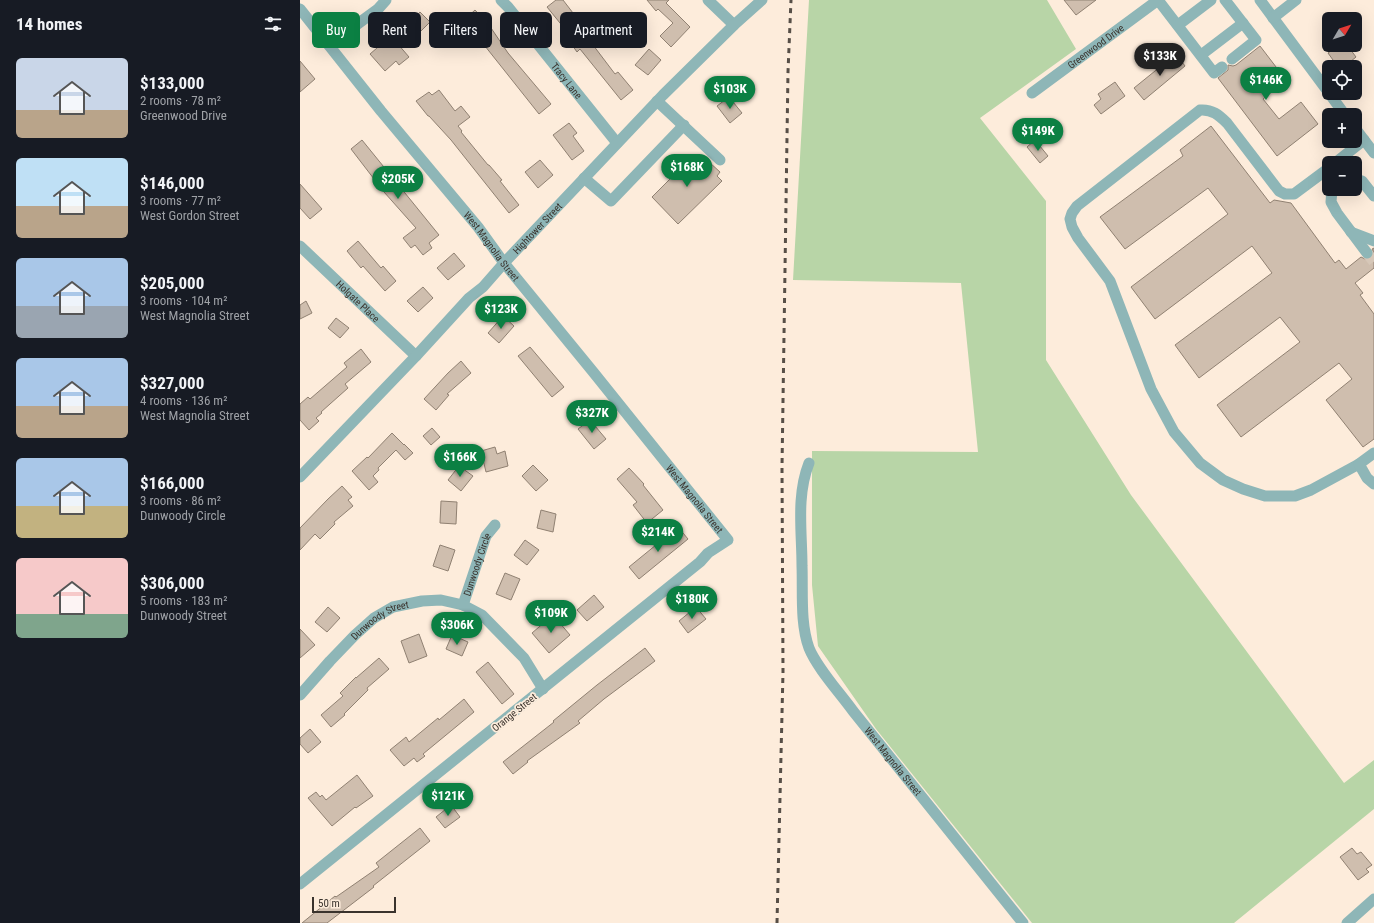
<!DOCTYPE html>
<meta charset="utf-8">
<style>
body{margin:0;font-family:"Roboto Condensed",sans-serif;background:#242831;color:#f1f3f6;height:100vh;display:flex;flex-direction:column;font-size:15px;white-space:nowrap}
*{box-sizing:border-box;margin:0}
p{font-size:13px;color:#9ea1a6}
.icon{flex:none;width:22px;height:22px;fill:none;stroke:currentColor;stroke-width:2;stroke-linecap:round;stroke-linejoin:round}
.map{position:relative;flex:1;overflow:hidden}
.sheet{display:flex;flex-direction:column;background:#171b24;width:300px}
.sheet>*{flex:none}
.top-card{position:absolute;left:12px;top:12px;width:380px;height:36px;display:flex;gap:8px}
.needle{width:26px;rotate:51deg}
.controls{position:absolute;left:1022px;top:12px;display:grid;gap:8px}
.controls a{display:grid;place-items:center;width:40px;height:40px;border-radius:6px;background:#171b24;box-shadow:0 4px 16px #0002;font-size:20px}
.scale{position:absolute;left:12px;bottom:10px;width:84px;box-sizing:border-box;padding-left:4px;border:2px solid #3a332d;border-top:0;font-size:11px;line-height:14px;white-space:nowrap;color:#3a332d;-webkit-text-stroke:3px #fdecdb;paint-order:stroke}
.price{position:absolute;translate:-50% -34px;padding:0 9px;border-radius:14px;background:#0b8043;color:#fff;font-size:13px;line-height:26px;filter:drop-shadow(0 1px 2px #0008)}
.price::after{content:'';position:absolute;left:50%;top:24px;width:12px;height:9px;margin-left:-6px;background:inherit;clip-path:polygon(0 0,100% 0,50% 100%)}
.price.selected{background:#222;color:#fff}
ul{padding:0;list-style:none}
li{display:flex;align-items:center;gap:12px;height:100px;padding:0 16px}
li span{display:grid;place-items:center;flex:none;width:112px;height:80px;border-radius:6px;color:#555}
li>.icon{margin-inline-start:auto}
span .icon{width:48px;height:48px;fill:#fffc;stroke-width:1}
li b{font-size:17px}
h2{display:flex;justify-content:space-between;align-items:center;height:48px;padding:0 16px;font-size:17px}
.pill{padding:0 14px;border-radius:6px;background:#171b24;box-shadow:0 4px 16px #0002;font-size:14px;line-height:36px}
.pill.selected{background:#0b8043;color:#fff}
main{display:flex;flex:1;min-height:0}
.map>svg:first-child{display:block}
.green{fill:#b8d5a7}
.building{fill:#cfbeae;stroke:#908172}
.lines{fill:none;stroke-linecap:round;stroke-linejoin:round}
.minor-tunnel{stroke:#d6c7b8;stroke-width:11;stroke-dasharray:11 5.5;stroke-linecap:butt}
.minor{stroke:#8eb6b7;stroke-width:11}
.rail{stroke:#574f47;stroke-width:3;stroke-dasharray:5 5;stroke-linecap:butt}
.labels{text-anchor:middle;stroke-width:3.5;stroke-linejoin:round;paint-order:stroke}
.street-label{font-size:10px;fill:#3a332d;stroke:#fdecdb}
</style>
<main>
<section class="sheet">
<h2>14 homes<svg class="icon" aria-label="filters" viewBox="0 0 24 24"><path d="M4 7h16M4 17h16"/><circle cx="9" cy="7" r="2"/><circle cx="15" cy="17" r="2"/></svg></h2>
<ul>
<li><span style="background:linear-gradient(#c9d6e8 65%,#b9a48a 0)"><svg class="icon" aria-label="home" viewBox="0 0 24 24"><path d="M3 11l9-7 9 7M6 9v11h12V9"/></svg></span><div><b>$133,000</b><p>2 rooms · 78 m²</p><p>Greenwood Drive</p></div></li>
<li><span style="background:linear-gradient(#bfe0f5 60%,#b9a48a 0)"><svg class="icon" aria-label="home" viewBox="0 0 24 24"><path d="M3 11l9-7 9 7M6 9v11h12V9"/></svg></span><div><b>$146,000</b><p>3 rooms · 77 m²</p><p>West Gordon Street</p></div></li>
<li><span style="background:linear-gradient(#a9c7e8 60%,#9aa5b1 0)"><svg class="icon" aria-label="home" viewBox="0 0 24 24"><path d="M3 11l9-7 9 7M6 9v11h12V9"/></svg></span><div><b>$205,000</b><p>3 rooms · 104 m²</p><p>West Magnolia Street</p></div></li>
<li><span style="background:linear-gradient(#a9c7e8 60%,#b9a48a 0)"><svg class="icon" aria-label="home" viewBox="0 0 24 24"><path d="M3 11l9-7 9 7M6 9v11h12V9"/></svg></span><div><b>$327,000</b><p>4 rooms · 136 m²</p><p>West Magnolia Street</p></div></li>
<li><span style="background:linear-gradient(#a9c7e8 60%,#c2b280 0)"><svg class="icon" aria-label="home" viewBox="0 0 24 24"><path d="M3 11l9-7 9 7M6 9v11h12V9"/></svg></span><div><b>$166,000</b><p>3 rooms · 86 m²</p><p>Dunwoody Circle</p></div></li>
<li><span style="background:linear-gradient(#f6c9c9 70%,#7fa58c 0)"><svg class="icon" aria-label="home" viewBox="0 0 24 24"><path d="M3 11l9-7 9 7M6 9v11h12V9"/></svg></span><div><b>$306,000</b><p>5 rooms · 183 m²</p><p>Dunwoody Street</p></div></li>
</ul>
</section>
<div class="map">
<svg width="1074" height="923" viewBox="0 0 1074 923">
<rect width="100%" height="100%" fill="#fdecdb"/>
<!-- green -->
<path class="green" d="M509,0H747L776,49L680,118L746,201V360L831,495L1044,783L1074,760V809L934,923H732L576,729L518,646L512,585V451L678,452L661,283L493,280Z"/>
<!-- building -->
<g class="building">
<path d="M256,0H263L293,39L290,41L315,74L318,72L333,90L321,100L280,49L277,52L270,42L273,39L247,7Z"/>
<path d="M347,0H369L366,3L390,27L371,47L360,36L373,23L358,9L356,11Z"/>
<path d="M764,0H796L776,15Z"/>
<path d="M175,10L189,25L208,53L251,104L239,114L177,36L163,21Z"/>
<path d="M120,12L130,22L116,36L106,25Z"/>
<path d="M91,36L109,57L99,65L96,61L85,71L70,54Z"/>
<path d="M1039,45H1047L1056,57L1044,67H1038L1028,53Z"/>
<path d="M960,46L986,80L963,99L979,119L1001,102L1018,124L977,156L918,78L928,70V65L933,66L936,65Z"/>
<path d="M349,49L361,60L348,75L335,65Z"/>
<path d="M876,54L885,66L844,100L834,88Z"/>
<path d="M0,61L15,79L0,92Z"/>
<path d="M815,82L825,96L801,114L794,105L801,99L798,94Z"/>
<path d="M139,90L155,111L161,106L170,117L158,126L162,131L161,132L188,165H189L202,180L200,181L219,205L209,213L151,140L129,116H128L116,101L129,92L132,95Z"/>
<path d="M429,97L442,113L430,123L417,106Z"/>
<path d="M269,123L277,133L273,136L284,151L272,160L253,135Z"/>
<path d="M911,126L970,203L974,200L991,203L1035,263L1039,260L1046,269L1061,257L1067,260L1071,258L1074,253L1072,249L1074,248V268L1055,283L1063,293L1060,295L1074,314V439L1063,447L1026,400L1052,379L1039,363L941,437L917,405L1000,342L980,317L899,378L875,345L972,273L952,246L855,319L831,287L928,214L908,188L825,249L800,217L883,156L880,150Z"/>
<path d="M62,140L139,235L129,243L132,248L123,255L115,245L111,248L103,238L116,228L84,192L51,149Z"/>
<path d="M735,140L748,156L740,163L727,147Z"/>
<path d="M394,154L406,166L409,162L420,172L417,176L422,181L378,224L352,197L372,177L368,173L380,161L384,164Z"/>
<path d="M240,160L253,175L238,188L225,172Z"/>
<path d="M0,184L22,209L10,219L0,208Z"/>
<path d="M58,241L81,268L83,266L96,281L85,291L63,266L61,268L47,251Z"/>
<path d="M154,253L165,266L148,280L137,268Z"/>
<path d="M123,287L133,298L118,312L107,301Z"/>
<path d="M6,301L12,313L0,319V305Z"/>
<path d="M203,316L214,326L199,343L188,333Z"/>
<path d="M36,318L49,328L40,338L28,328Z"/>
<path d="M230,347L264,387L252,397L218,356Z"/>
<path d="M61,349L71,362L45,384L48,388L21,412L22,413L16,418L19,421L9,430L0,420V404L8,397L10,399L47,367L44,363Z"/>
<path d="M161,361L171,373L147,394L149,395L136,410L124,399L148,373Z"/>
<path d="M290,420L306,439L294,449L278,429Z"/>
<path d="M132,428L140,437L131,445L123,436Z"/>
<path d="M92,433L104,445V444L113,453L105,460L96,450L78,468L79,470L73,476L78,482L69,490L52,471L67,457L68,458Z"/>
<path d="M195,447L197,454L205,451L208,466L186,472L181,451Z"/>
<path d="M233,465L248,480L236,491L222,476Z"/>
<path d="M159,466L173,476L161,491L148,480Z"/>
<path d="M329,468L344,484L343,485L363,510L347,523L333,505L337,502L317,479Z"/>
<path d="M42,486L52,497L48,500L53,506L34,522L35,524L20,539L15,534L0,550V528L28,499Z"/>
<path d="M141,501L157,502L156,524L140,523Z"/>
<path d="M241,510L256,514L253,532L237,528Z"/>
<path d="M378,527L388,539L339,579L329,567Z"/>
<path d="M225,540L239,550L227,565L214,555Z"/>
<path d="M140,545L155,550L148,571L133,566Z"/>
<path d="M205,573L220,579L211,600L196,594Z"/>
<path d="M294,595L304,607L287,621L277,610Z"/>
<path d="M28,607L40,618L27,632L15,622Z"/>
<path d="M396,607L406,619L388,633L379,621Z"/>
<path d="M253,615L270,635L249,653L232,633Z"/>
<path d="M0,629L15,645L0,658Z"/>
<path d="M119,634L127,656L109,663L101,641Z"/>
<path d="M152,635L168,642L162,656L146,649Z"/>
<path d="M345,648L355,661L304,699L278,721L280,723L227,761L228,762L213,774L203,762L254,722L253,721L297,685Z"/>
<path d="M79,658L89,669L67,688L68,690L44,714L45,715L31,727L21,715L43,696L40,693L56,677V678Z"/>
<path d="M188,662L214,694L202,704L176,672Z"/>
<path d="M164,699L174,712L123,754L125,756L117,762L114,758L104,766L90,750L106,737L109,742L138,718L139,720Z"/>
<path d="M10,729L21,742L8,753L0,744V738Z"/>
<path d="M57,775L73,796L56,808L55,807L32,826L8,798L16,792L20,797L22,795L26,800Z"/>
<path d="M151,805L160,817L145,828L136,817Z"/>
<path d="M120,828L130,841L73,886L74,887L27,923H2L35,896L36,897L79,867L76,863Z"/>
<path d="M1052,848L1057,854L1061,852L1072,865L1066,869L1069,872L1058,880L1040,857Z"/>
</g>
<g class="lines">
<!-- minor-tunnel -->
<path class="minor-tunnel" d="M1067,253L1074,262"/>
<!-- minor -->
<g class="minor">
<path id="s1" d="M201,0L208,7L317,143"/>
<path d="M408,0L434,25"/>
<path d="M858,0L914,73L922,67"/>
<path d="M925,0L956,40L932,59"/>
<path d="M960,0L1029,93"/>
<path id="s2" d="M0,9L81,111L178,227L204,263L294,373L428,540L408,553L400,562L0,884"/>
<path d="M973,18L996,0"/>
<path d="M878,25L911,0"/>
<path d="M29,45L78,9L86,0"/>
<path d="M901,55L943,23"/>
<path id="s3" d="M732,93L858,0"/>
<path d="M1029,93L1045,115"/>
<path d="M357,101L420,160"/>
<path d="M1055,128L1074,153"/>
<path d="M1035,163L1064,140"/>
<path d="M1029,168L994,194H985L979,191L927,123C919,115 912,109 900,110L777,206L772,213L770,219L772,227L778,238L810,281L851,389L874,432L900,463L923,480L943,489L965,496H995L1011,490L1059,464"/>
<path d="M284,178L311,201L384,125"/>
<path d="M1055,179L1062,181L1074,196"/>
<path d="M1032,189L1031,202L1037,213L1067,253"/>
<path d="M1051,232L1074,241"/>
<path id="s4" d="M0,246L116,356"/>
<path d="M1074,453L1059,464L1067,478L1074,484"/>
<path id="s5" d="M509,463C496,496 502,532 502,566C503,593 500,623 509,648C517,668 540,693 553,711L723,923"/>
<path id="s6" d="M0,477L116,356L169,298L183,287L204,263L363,95L434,25L462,0"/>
<path id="s7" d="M163,605L186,536L195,525"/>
<path id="s8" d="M0,695L30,661L55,635L74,618L93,607L122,601L141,600L163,605L182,615L224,658L243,689"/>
<path d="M1047,923L1074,899"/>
</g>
<!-- rail -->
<path class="rail" d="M477,923L483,672L482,467L488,72L491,0"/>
</g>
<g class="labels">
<!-- street labels -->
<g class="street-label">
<text dy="4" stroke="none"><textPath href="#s3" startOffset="79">Greenwood Drive</textPath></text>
<text dy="4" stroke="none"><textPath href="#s1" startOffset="104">Tracy Lane</textPath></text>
<text dy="4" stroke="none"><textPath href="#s6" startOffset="344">Hightower Street</textPath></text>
<text dy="4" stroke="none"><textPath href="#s2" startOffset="305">West Magnolia Street</textPath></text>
<text dy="4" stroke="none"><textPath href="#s4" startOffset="80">Holgate Place</textPath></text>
<text dy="4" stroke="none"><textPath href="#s2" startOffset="629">West Magnolia Street</textPath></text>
<text dy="4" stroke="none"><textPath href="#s7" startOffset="43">Dunwoody Circle</textPath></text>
<text dy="4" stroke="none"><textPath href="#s8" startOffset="111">Dunwoody Street</textPath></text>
<text transform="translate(214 712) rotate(-39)" y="4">Orange Street</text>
<text dy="4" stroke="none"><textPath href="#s5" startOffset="328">West Magnolia Street</textPath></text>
</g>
</g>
</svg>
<div class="controls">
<a><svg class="needle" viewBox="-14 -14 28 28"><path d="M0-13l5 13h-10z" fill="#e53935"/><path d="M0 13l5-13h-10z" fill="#9ea1a6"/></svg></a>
<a><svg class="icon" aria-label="locate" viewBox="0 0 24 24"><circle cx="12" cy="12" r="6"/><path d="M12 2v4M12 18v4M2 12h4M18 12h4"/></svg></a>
<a>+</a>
<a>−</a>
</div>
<div class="scale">50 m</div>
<b class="price selected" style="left:860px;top:77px">$133K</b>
<b class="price" style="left:966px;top:101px">$146K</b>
<b class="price" style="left:430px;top:110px">$103K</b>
<b class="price" style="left:738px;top:152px">$149K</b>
<b class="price" style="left:387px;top:188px">$168K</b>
<b class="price" style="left:98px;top:200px">$205K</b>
<b class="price" style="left:201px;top:330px">$123K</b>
<b class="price" style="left:292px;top:434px">$327K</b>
<b class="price" style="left:160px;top:478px">$166K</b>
<b class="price" style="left:358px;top:553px">$214K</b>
<b class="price" style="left:392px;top:620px">$180K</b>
<b class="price" style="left:251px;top:634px">$109K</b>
<b class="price" style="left:157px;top:646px">$306K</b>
<b class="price" style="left:148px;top:817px">$121K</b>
<div class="top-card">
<a class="pill selected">Buy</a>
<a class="pill">Rent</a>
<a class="pill">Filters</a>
<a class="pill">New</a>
<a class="pill">Apartment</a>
</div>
</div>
</main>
